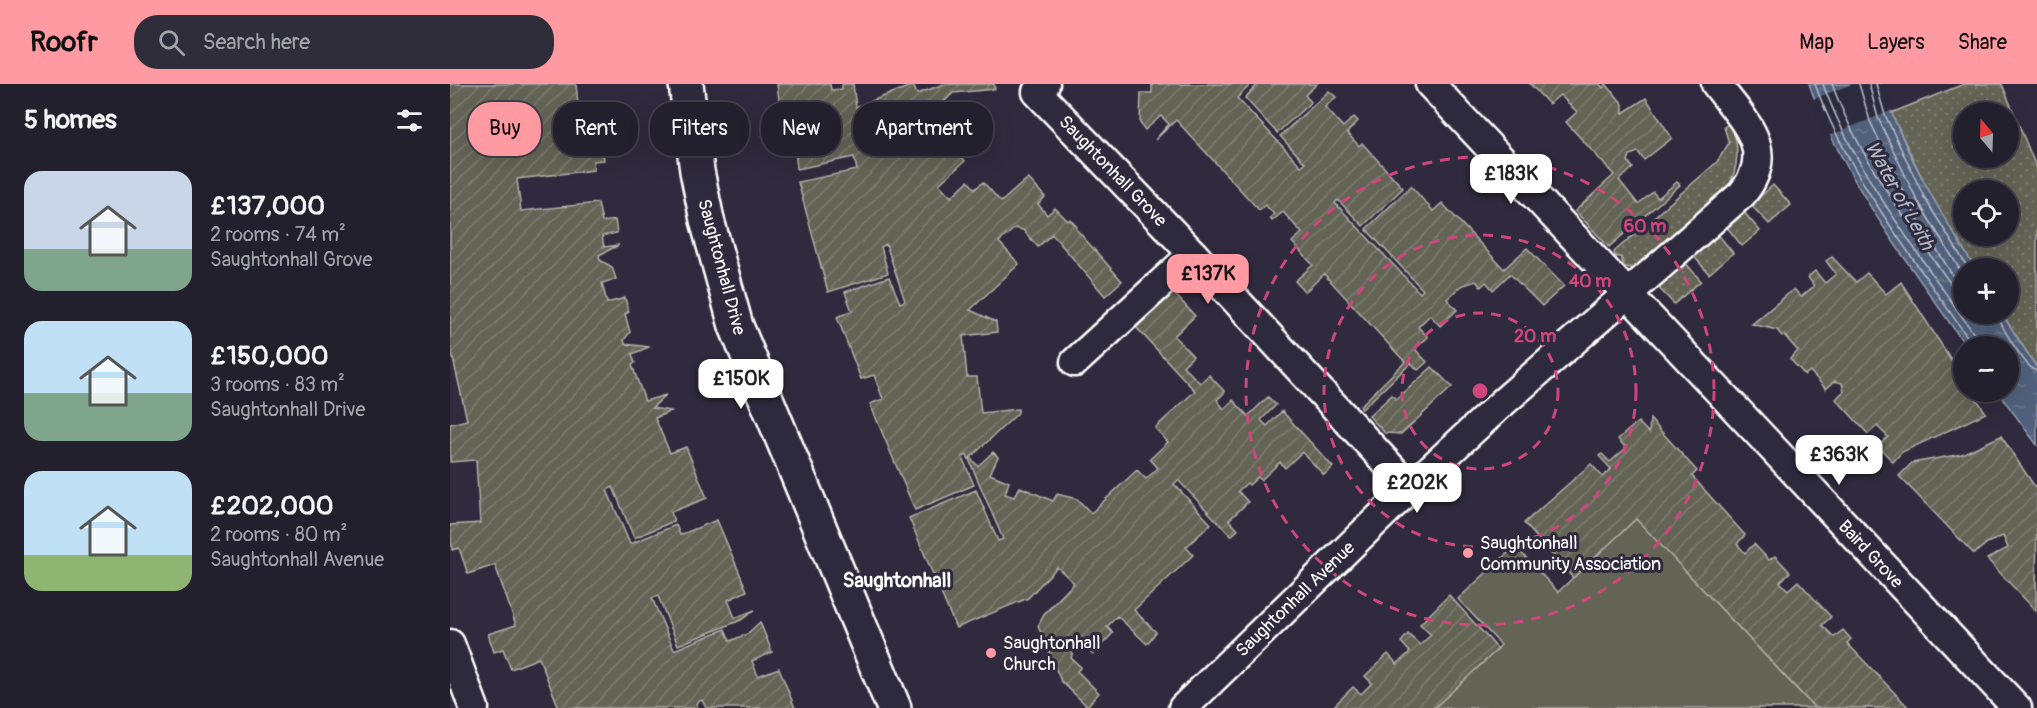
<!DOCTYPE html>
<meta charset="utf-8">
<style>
body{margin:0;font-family:Pangolin,sans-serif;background:#2f2d3a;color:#f1f3f6;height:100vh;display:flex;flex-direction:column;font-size:22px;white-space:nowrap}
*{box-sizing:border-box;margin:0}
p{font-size:20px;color:#a3a3aa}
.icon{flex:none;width:33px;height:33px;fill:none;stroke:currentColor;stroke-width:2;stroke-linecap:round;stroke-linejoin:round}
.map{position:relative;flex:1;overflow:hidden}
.details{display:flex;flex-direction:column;background:#23202e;width:450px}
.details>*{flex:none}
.banner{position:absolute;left:18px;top:18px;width:570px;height:54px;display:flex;gap:12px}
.needle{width:39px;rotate:341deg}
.fabs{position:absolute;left:1503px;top:18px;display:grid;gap:12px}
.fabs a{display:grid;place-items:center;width:66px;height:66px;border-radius:50%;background:#23202e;box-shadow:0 6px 24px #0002,0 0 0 2px #403e4a;font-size:30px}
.price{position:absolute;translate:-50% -51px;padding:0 14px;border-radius:12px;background:#fff;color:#222;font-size:20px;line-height:39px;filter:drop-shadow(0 2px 3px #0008)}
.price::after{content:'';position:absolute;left:50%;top:36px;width:18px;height:14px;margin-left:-9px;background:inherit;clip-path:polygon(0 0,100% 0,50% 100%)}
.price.selected{background:#ff9aa2;color:#111}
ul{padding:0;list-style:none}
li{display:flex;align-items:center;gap:18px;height:150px;padding:0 24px}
li span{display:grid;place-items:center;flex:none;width:168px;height:120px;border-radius:18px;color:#555}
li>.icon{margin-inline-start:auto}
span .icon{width:72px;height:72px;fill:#fffc;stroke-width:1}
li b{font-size:26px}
h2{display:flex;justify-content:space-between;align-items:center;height:72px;padding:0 24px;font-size:26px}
.pill{padding:0 21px;border-radius:24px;background:#23202e;box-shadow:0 6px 24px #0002,0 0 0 2px #403e4a;font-size:21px;line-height:54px}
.pill.selected{background:#ff9aa2;color:#111}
header{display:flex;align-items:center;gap:36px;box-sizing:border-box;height:84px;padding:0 30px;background:#ff9aa2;color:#111}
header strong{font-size:28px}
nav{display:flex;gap:33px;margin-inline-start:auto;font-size:21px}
.search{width:420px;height:54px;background:#2f2d3a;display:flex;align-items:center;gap:15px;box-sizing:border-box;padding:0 21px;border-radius:24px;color:#a3a3aa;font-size:22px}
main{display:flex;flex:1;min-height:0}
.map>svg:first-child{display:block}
.grass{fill:url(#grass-dots);stroke:#b2b2aa;stroke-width:1.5;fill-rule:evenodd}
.park{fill:#646456;stroke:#b2b2aa;stroke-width:1.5}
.garden{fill:url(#garden-furrows);stroke:#b2b2aa;stroke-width:1.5}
.water{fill:url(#water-ripples);stroke:#97a0b0;stroke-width:1.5}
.pier{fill:#2f2a3d}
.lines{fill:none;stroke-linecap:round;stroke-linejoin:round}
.shore{stroke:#b9bfca;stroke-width:1.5}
.street-casing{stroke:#fff;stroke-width:33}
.secondary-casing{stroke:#fff;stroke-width:38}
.street{stroke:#2f2a3d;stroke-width:28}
.secondary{stroke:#2f2a3d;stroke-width:33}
.ring{fill:none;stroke:#ce467c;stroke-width:3;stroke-dasharray:10 8}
.poi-dot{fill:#ff9aa2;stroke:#2f2a3d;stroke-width:2}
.labels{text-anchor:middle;stroke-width:6;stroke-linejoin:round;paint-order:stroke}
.street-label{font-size:18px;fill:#fff;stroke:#2f2a3d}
.poi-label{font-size:18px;fill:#fff;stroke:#2f2a3d;text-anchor:start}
.water-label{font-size:20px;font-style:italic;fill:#b1b7c4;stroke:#2f2a3d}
.neighbourhood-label{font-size:20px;font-weight:bold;fill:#fff;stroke:#2f2a3d}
.centre{fill:#ce467c;stroke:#2f2a3d;stroke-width:3}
.ring-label{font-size:18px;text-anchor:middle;font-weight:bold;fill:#ce467c;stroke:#2f2a3d;stroke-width:6;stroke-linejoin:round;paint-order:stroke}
</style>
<header>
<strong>Roofr</strong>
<div class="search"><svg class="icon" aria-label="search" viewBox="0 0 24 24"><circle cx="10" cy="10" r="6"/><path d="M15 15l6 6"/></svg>Search here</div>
<nav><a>Map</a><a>Layers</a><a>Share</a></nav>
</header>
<main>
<section class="details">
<h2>5 homes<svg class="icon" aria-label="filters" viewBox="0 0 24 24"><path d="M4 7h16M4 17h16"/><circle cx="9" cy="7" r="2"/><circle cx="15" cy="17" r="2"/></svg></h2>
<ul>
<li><span style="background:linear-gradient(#c9d6e8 65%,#7fa58c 0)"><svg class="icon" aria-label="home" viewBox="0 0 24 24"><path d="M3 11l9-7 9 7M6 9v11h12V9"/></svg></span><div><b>£137,000</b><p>2 rooms · 74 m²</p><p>Saughtonhall Grove</p></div></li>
<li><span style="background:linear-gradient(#bfe0f5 60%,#7fa58c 0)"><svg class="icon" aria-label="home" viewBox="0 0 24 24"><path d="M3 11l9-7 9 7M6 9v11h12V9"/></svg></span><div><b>£150,000</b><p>3 rooms · 83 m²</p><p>Saughtonhall Drive</p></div></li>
<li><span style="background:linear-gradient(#bfe0f5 70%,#8fb573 0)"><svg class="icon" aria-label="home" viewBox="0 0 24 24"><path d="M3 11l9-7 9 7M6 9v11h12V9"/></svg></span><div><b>£202,000</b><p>2 rooms · 80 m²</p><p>Saughtonhall Avenue</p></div></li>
</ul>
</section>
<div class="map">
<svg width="1587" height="624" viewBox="0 0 1587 624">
<defs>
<pattern id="grass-dots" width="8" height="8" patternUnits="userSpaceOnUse" patternTransform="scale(1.5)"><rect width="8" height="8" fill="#646456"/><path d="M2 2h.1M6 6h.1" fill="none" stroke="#7b7b6f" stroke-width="1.8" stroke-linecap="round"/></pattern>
<pattern id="garden-furrows" width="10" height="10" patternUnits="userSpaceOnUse" patternTransform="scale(1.5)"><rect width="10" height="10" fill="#646456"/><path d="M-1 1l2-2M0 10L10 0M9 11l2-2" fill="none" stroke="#7b7b6f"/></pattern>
<pattern id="water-ripples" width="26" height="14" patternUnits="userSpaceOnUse" patternTransform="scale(1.5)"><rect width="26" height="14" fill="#51607b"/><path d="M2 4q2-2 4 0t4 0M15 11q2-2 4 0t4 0" fill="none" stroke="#6b788f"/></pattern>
</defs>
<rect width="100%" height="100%" fill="#2f2a3d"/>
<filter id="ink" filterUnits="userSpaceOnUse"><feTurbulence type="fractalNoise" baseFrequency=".0167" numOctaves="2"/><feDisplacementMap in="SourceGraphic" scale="12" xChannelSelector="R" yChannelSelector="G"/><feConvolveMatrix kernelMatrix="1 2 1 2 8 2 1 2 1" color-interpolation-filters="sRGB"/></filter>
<g filter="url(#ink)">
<!-- grass -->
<g class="grass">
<path d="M1514,0H1552L1587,85V284L1552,230H1558V184H1525L1480,111L1441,29ZM1514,28H1558V74H1514ZM1514,106H1558V152H1514Z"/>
<path d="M1280,39C1290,59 1289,84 1278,103L1194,177L1182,184L1174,183L1171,173H1166L1164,168L1267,78L1279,59L1274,43Z"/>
<path d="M1323,101L1341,121L1319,140L1301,121Z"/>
<path d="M1293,127L1310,147L1292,162L1276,142Z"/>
<path d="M1267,149L1283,169L1259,190L1242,170Z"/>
<path d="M1234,177L1251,197L1224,220L1206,201Z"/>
</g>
<!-- park -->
<path class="park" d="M1186,434L1365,624H984L1051,561L1008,515L1065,462L1108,508Z"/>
<!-- garden -->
<g class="garden">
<path d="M0,0H126L128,20L149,18L154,76L143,77L144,86L67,95L71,127L148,119L152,138L165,136L167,149L152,152L154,163L169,161L149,171L150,176L162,183L166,195L152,199L157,219L175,214L179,228L175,230L180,248L174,256L175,260L199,263L182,270L185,279L182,281L195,317L216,311L202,324L221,327L205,334L220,369L236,363L257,414L221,428L224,437L184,454L163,403L157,406L180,460L226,441L230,451L267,436L297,507L278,516L285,534L305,526L291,536L228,561L208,512L202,514L224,566L275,545L280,557L297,550L310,538L322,568L302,577L308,592L329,584L345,624H256L252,616L246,619L248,624H109L89,574L61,585L53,565L44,568L38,550L66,541L45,481L18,490L9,464L2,466L0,441L30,439L26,376L0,378V340L17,336L0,261Z"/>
<path d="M327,0H380L381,6L392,5V0H403L406,23L463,1L467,10L494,0H544L545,5L503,9L477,35L515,77L489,100L501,113L518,97L525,105L533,98L551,118L578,94L595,113L588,120L597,131L605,124L618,137L620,135L627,143L626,145L672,197L655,212L602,150L588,163L573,146L565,144L549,158L569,180L520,226L546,238L547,248L513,252L517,293H527L531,329L568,325V329L520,374L528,382L543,368L548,373L540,390L559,398L555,410L564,413L570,403L603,417L607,410L627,415L641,429L687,386L696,395L708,384L700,375L718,358L705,344L745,307L685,242L723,208L745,232L724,252L743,272L733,282L750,299L759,291L775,308L767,316L774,325L783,316L798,332L818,313L826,321L811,336L817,342L832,327L883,383L874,391L852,368L835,384L830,378L811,396L808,393L799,401L797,399L788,407L798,418L779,436L788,446L781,452L728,396L724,400L761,440L736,463L743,471L684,526L706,548L697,560L667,532L657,543L663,549L643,570L633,561L624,564L621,574L631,583L627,587L649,609L637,622L611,597L588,542L595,529L624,499L607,483L578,514L506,544L459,434L526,406L548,457L553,455L517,371L512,373L524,401L465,426L420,320L433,315L424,291L411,295L387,233L402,227L395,208L439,193L450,219L455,217L436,160L431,163L438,189L378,208L348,98L407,86L404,73L347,85L343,47L333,48Z"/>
<path d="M702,0H801L787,14L851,82L855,79L830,52L879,7L886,13L875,23L893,43L904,33L908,37L897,49L909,62L912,59L953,104L913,142L888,116L885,119L970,209L973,206L916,145L961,102L983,127L992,119L1054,185L1077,164L1114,202L1092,222L1060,190L1043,206L1036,198L1031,203L1026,197L1011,202L997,215L1007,226L990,242L980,231L968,243L978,253L965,265L977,278L968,286L961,279L912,325L910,322L955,278L874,190L855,208L845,197L863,181L842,158L852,149L833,128L822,137L820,134L824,130L815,121L809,126L726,36L705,56L719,40L711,32L695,46L690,39L691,9H702Z"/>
<path d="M808,0H867L855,11L861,18L827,49L795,14Z"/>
<path d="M1080,0H1150L1153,4L1156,0L1173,20V29L1196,14L1222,54L1194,76L1188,68L1180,71L1178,77L1183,84L1169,96L1188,120L1203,108L1208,114L1227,98L1230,101L1159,163L1125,127L1164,91L1116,38L1127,28L1110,11L1099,20Z"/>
<path d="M1382,173L1406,198L1417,189L1436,210L1451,198L1513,294L1514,308H1522L1536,329L1452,368L1443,378L1428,362L1438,353L1427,342L1418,350L1386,315L1394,307L1392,299L1385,297L1376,305L1360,287L1355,291L1340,275L1348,267L1334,251L1332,252L1327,246L1302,240L1344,205L1351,213L1364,202L1358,193L1365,187L1375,199L1386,190L1376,177Z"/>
<path d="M982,283L1002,303L951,350L935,349L919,332L942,311L947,315Z"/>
<path d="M1200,335L1247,387L1242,392L1295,451L1287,460L1295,469L1304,460L1319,476L1325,472L1340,488L1330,498L1338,506L1348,497L1381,533L1372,541L1384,553L1393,546L1401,555L1397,559L1459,624H1365L1186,435L1123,494L1074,439L1141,380L1153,393L1161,385L1149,372L1152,370L1160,378L1176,364L1168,355L1188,338L1199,349Z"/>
<path d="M1551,352L1587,406L1586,527L1537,475L1558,464L1553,452L1537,459L1524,470L1449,392L1462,379L1512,370Z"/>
<path d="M999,511L1048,565L984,624H882L903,603L911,610L922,599L915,592L938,570L947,580L960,568L951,558L958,550L970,561L981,551L970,540Z"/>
</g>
<!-- water -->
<path class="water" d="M1359,0H1431C1453,66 1488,125 1525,184H1514V230H1552L1587,284V361L1548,308H1558V262H1516C1459,180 1393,95 1359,0Z"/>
<!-- pier -->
<path class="pier" d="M1402,0H1435L1443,26L1376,53L1361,16Z"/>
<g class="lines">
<!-- shore -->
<g class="shore">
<path d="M1365,0C1398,92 1465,176 1520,257L1521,262"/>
<path d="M1373,0C1405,89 1473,175 1526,253L1528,262"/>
<path d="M1382,0C1410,78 1467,151 1514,219"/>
<path d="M1409,0L1420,37L1459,120L1506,197L1514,204"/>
<path d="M1419,0L1428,34L1467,116L1514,192"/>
<path d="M1426,0L1435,31L1474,113L1518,184"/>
<path d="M1548,230C1549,240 1577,286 1587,287"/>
</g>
<defs>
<g id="street">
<path d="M595,0L587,8L743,170L960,404"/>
<path d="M980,0L1567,624"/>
<path d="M625,278L743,170"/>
<path d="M0,560L24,624"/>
<path d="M733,624L960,404L1051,320L1292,110C1329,66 1292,35 1266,0"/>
</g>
<path id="secondary" d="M236,0L247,87L257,136L286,242L444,624"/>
</defs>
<!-- street casing -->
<use href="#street" class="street-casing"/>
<!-- secondary casing -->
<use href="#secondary" class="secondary-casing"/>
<!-- street -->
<use href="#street" class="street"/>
<!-- secondary -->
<use href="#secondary" class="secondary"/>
</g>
</g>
<!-- distance rings -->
<g class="ring">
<circle cx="1030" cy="307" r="78"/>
<circle cx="1030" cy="307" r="156"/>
<circle cx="1030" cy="307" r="234"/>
</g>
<!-- markers -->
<g class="poi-dot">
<circle cx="1018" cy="469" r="6"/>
<circle cx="541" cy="569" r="6"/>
</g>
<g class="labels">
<!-- street labels -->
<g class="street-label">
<text transform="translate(663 87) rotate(46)" y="6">Saughtonhall Grove</text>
<text transform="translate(272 183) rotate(75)" y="6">Saughtonhall Drive</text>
<text transform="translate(1421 470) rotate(47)" y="6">Baird Grove</text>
<text transform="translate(845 515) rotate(-44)" y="6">Saughtonhall Avenue</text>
</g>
<!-- poi labels -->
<g class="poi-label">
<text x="1030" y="465">Saughtonhall<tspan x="1030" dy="21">Community Association</tspan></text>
<text x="553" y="565">Saughtonhall<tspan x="553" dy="21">Church</tspan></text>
</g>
<!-- water labels -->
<g class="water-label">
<text transform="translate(1450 111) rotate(61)" y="7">Water of Leith</text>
</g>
<!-- neighbourhood labels -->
<g class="neighbourhood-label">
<text x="447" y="503">Saughtonhall</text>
</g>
</g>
<circle cx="1030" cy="307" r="9" class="centre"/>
<g class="ring-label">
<text x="1195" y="148">60 m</text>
<text x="1140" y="203">40 m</text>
<text x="1085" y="258">20 m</text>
</g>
</svg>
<div class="fabs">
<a><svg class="needle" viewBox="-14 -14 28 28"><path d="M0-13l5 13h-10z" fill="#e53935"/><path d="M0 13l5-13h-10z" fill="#a3a3aa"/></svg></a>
<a><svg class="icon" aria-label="locate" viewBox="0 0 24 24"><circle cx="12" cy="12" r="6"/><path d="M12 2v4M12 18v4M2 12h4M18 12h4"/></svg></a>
<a>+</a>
<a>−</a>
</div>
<b class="price" style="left:1061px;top:121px">£183K</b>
<b class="price selected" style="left:758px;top:221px">£137K</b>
<b class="price" style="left:291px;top:326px">£150K</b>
<b class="price" style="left:1389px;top:402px">£363K</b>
<b class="price" style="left:967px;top:430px">£202K</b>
<div class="banner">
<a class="pill selected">Buy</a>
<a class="pill">Rent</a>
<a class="pill">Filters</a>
<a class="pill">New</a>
<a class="pill">Apartment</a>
</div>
</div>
</main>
